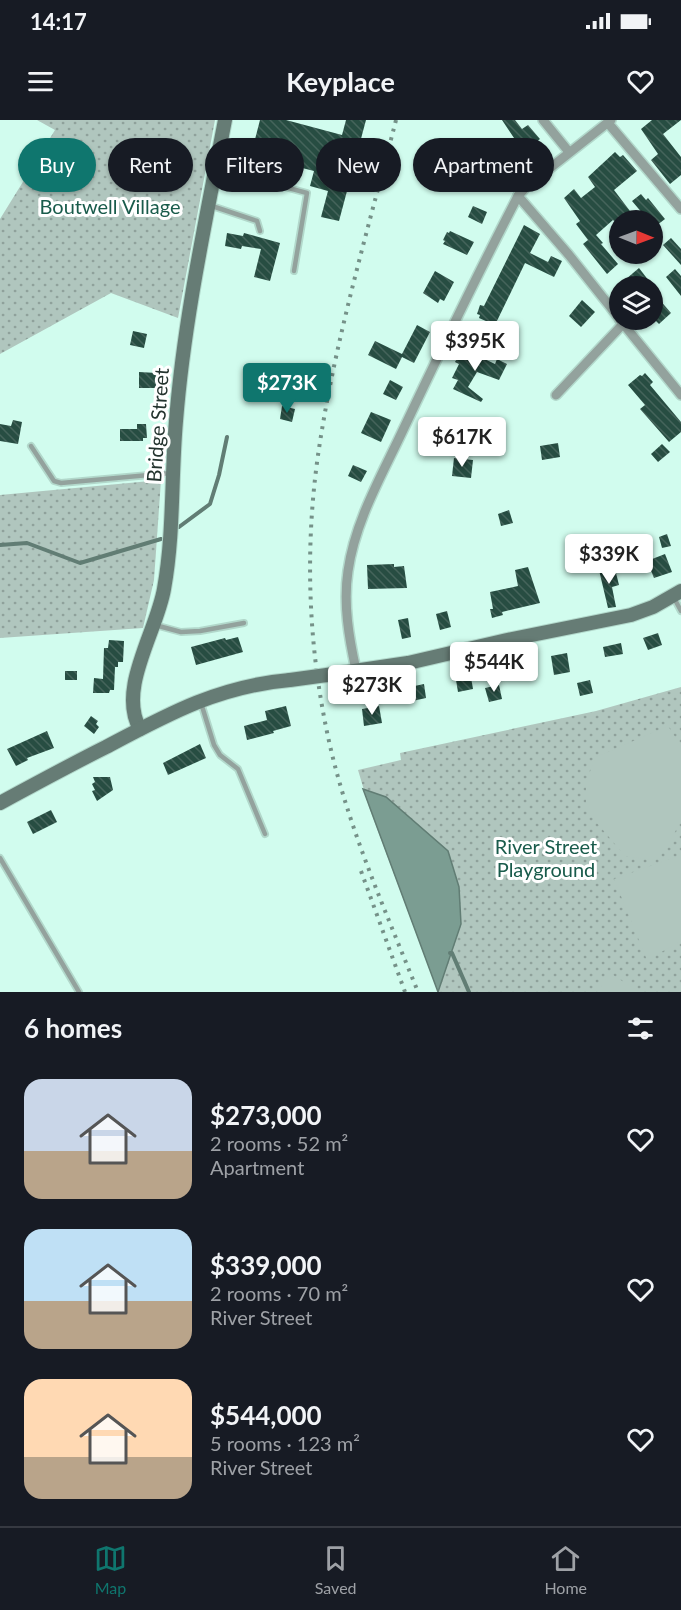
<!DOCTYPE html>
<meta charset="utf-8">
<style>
body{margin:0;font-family:Lato,sans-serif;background:#242831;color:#f1f3f6;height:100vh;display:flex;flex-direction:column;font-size:22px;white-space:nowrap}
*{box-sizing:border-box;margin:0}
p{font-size:20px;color:#9ea1a6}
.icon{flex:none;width:33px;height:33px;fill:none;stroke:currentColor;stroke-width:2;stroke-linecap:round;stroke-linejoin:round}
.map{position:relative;height:872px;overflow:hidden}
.side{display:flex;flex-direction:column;background:#171b24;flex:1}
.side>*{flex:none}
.guide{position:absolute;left:18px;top:18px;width:645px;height:54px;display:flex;gap:12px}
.needle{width:39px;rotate:91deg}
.tools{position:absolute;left:609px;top:90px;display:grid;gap:12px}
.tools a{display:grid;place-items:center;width:54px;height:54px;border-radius:50%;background:#171b24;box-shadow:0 2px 4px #0004;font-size:30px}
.price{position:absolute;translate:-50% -51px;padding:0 14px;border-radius:6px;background:#fff;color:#222;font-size:20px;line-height:39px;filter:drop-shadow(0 2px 3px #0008)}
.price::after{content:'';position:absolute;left:50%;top:36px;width:18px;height:14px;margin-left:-9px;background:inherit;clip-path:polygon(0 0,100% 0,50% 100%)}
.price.on{background:#0f766e;color:#fff}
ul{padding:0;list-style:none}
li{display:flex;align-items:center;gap:18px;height:150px;padding:0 24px}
li span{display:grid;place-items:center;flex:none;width:168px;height:120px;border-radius:18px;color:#555}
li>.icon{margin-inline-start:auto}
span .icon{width:72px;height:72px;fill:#fffc;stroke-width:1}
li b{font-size:26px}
h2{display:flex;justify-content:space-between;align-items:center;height:72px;padding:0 24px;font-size:26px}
.chip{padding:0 21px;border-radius:27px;background:#171b24;box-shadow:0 2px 4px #0004;font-size:21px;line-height:54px}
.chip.on{background:#0f766e;color:#fff}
.status{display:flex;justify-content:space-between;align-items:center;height:42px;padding:0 30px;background:#171b24;direction:ltr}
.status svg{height:16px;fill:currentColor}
header{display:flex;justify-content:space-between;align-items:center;height:78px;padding:0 24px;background:#171b24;font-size:27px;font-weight:700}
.tab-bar{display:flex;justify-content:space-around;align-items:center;height:84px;border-top:2px solid #363941;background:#171b24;font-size:16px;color:#9ea1a6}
.tab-bar a{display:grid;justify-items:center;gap:3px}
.tab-bar .on{color:#0f766e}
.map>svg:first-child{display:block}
.park{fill:url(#park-dots)}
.pitch{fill:#b0c6be}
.water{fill:#7b9d92;stroke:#617d74;stroke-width:1.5}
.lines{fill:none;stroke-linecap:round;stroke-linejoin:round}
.stream{stroke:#617d74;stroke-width:4}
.building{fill:url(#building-back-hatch)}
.service-casing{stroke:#b2d8cb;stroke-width:8}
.minor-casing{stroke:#b2d8cb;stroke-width:12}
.secondary-casing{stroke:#b2d8cb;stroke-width:16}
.service{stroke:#93a29d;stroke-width:4.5}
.minor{stroke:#93a29d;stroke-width:9}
.secondary{stroke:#667c75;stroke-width:14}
.rail{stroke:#759188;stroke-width:4;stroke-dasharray:3 6;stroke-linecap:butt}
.secondary-bridge-casing{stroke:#b2d8cb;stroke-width:16;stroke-linecap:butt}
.secondary-bridge{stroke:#667c75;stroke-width:14}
.labels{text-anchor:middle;stroke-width:6;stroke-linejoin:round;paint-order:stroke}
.park-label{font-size:20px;fill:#195b4b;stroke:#fff}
.street-label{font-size:20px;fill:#23332e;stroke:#fff}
</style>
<div class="status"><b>14:17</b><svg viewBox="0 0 49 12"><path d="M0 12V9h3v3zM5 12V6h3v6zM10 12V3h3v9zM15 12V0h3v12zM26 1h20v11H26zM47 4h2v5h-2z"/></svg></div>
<header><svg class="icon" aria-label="menu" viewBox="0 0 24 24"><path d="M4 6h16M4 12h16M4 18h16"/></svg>Keyplace<svg class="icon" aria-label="heart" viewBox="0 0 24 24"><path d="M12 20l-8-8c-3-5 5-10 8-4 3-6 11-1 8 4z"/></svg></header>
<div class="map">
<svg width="681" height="872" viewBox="0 0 681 872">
<defs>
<pattern id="park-dots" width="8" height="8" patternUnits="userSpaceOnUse" patternTransform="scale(1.5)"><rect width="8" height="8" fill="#b0c6be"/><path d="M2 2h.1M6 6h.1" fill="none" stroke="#8fa19b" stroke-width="1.8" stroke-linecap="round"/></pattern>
<pattern id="building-back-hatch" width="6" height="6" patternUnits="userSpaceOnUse" patternTransform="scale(1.5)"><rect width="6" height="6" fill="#274d42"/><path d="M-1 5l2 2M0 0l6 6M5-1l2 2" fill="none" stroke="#45645b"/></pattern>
</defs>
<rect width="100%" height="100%" fill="#d1fcee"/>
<!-- park -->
<g class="park">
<path d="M37,0H215L178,198L111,173L0,234V99L55,10Z"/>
<path d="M161,360L154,460L143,508L0,518V375Z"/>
<path d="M681,567V872H438L369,687L358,650L401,640L400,633L596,591Z"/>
</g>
<!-- pitch -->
<g class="pitch">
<path d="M668,606L681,626V701L670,721L652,740L625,736L586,690V661L596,637Z"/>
<path d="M681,735V821L647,840L614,759Z"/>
<path d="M610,853L639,872H597Z"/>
</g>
<!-- water -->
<path class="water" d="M363,669L386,677L448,731L459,767L461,804L438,872Z"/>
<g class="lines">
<!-- stream -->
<g class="stream">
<path d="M179,407L210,384L219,355L227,317"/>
<path d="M0,425L27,423L80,443L161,419"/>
<path d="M450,833H452L469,872"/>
</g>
</g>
<!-- building -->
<g class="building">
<path d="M260,0H286L342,15L346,0H366L339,101L321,97L328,71L310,66L314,51L251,35Z"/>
<path d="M502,0H515L522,9L528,5L540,19L536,22L541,28L530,37L528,33L526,34L507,49L495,34L514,18Z"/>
<path d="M652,0H681L663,14L681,37V55L670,64L651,40L658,34L641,9Z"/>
<path d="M615,32L620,37L623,35L637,51L614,70L630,91L616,103L613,100L596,115L603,123L601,124L618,144L607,154L583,124L588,120L576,104L580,101L564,78L574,69L581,78L595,67L588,57Z"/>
<path d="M477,45L500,58L492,69L471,54Z"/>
<path d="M641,74L646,80L648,78L665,99L652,109V100H648L632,81Z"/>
<path d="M473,86L487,92L482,104L468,97Z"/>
<path d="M524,105L540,114L530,133L548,142L551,136L562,141L554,157L525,143L495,205L479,198L480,195L477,194L480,185L484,186Z"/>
<path d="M450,111L474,122L467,135L443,124L445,121L443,120L447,112L449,113Z"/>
<path d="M227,113L243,116L244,113L280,123L270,161L254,157L261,129L242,126L241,129L225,126Z"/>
<path d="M671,118L681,129V145L663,125Z"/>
<path d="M639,148L649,161L642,166H632L626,159Z"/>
<path d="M675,149L681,156V176L666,157Z"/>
<path d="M435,151L454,162L444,181L440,179L438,183L423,173Z"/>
<path d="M652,171L671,193L659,204L652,197Z"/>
<path d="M582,180L595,192L581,207L569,196Z"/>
<path d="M417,205L430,212L414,243L402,237L396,249L368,235L375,221L402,234Z"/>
<path d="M133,211L147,214L144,228L130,225Z"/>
<path d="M460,233L470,236L472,233L495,244L497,239L507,244L499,260L477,252L468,267L483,279L481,282L453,269L458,260L452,258L459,244L455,242Z"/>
<path d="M139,252L157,253L156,268H139Z"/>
<path d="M645,253L653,262L650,265L681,302V312L669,322L640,289L645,285L628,265L640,255L642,256Z"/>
<path d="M390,260L403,267L396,280L383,274Z"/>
<path d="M282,286L295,289L292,302L280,299Z"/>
<path d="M371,292L391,300L381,322L361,313Z"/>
<path d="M13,300L22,302L18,324L0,321V304L11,306Z"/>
<path d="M137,304H146L147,318H143V321H120V309H137Z"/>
<path d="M558,323L560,337L542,340L540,326Z"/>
<path d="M662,324L670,332L658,342L651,334Z"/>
<path d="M454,338L473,340L471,358L452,356Z"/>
<path d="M353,345L367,351L361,362L348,356Z"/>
<path d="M509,390L513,403L501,406L498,394Z"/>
<path d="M667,414L671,426L662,428L659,417Z"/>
<path d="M665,434L672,452L654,458L647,441Z"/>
<path d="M394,444V447L404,446L407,468L368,469L367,445Z"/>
<path d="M528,447L540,483L502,492L503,495L492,498L490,489H493L490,472L518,466L515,450Z"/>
<path d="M608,448L609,450L615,449L619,465L612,467L616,487L608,488L599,450Z"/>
<path d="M447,491L451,507L440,510L436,494Z"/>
<path d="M408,498L411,517L402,519L398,500Z"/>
<path d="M658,513L662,525L648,530L643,518Z"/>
<path d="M238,517L243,532L196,545L191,527L225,518L226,520Z"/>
<path d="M109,520L124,521L123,542H118V547H115L114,570H110L109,573H93L94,558L103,559L104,528H108Z"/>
<path d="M621,523L623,534L605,537L603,527Z"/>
<path d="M567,533L570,552L554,555L551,536Z"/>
<path d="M516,538L517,543L520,542L522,553L518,554L519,558L505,561L502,546L506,545L505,541Z"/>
<rect x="65" y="551" width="12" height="9"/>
<path d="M470,551L473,569L458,572L455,554Z"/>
<path d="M590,560L593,573L580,576L577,563Z"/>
<path d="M424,564L426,578L408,582L405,568Z"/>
<path d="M499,565L502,579L489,582L485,568Z"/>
<path d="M286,586L291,606L273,611L274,613L247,620L244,606L267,600L265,591Z"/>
<path d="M379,586L382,603L364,606L362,589Z"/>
<path d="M91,596L98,601L96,604L99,607L94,614L84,606Z"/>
<path d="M47,611L54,628L27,638L28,640L16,646L7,629Z"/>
<path d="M200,624L206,638L168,655L163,643Z"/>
<path d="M93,657H110L113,670L97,681L92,671L95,670L92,664L95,662Z"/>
<path d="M51,690L57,702L33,714L27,702Z"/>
</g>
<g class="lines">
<defs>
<g id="service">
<path d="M218,49L307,73L294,151"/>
<path d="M209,85L257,101L260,111"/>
<path d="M31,326L54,361L61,363L171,353"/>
<path d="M674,478L681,491"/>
<path d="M155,505L181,512L200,511L244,503"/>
<path d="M201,583L214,625L220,635L238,649L265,714"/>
<path d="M0,738L79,872"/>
</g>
<g id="minor">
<path d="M543,0L569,32"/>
<path d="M608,3L681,89"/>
<path d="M518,76L569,135L620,199"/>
<path d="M620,200L681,275"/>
<path d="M556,275L623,204"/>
<path d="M356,550C349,518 343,484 348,451C355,401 382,355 403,310C440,232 478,153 518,76L526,67L611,0"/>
</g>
<g id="secondary">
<path d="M334,554L408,543L507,520L631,495L653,487L681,471"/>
<path d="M140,609C117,569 157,511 164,469C174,414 171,358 176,301C184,200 206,99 225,0"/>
<path d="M0,683C35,664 70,645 106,627C168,594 219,566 290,560"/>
</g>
</defs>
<!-- service casing -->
<use href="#service" class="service-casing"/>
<!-- minor casing -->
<use href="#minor" class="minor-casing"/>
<!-- secondary casing -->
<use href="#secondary" class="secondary-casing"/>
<!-- service -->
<use href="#service" class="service"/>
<!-- minor -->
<use href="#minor" class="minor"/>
<!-- secondary -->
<use href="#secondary" class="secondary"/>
<!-- rail -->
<g class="rail">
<path d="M396,0C369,106 337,213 320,322C305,416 307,514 326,607C344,698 383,785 418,872"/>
<path d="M361,751L405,872"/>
</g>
<defs>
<path id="secondary-bridge" d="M290,560L334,554"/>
</defs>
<!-- secondary-bridge casing -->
<use href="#secondary-bridge" class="secondary-bridge-casing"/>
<!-- secondary-bridge -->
<use href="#secondary-bridge" class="secondary-bridge"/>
</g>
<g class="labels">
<!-- park labels -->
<g class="park-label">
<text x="110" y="94">Boutwell Village</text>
<text x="546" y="734">River Street<tspan x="546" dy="23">Playground</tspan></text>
</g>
<!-- street labels -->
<g class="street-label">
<text transform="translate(158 305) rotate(-86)" y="7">Bridge Street</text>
</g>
</g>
</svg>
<div class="tools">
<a><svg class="needle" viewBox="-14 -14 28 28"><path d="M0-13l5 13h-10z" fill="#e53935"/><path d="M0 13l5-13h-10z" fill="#9ea1a6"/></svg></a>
<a><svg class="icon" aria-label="layers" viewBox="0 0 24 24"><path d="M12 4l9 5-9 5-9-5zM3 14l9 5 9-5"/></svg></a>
</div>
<b class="price" style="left:475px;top:252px">$395K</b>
<b class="price on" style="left:287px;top:294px">$273K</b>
<b class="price" style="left:462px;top:348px">$617K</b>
<b class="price" style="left:609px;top:465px">$339K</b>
<b class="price" style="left:494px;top:573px">$544K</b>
<b class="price" style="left:372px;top:596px">$273K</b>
<div class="guide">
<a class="chip on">Buy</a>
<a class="chip">Rent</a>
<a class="chip">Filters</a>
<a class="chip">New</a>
<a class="chip">Apartment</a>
</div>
</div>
<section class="side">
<h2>6 homes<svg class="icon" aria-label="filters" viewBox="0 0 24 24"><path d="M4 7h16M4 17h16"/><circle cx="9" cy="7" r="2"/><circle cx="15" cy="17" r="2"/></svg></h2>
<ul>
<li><span style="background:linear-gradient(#c9d6e8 60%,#b9a48a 0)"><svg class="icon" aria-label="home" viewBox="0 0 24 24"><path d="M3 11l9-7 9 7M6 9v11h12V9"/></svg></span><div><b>$273,000</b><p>2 rooms · 52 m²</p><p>Apartment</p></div><svg class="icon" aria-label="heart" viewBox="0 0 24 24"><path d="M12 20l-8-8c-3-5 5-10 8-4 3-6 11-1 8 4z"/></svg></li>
<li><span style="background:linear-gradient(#bfe0f5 60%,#b9a48a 0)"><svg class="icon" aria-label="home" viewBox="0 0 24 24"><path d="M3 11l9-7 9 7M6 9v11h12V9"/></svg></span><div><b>$339,000</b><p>2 rooms · 70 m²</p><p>River Street</p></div><svg class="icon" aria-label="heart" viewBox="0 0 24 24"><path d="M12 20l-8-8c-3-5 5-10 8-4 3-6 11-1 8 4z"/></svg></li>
<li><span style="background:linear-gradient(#ffd9b3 65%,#b9a48a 0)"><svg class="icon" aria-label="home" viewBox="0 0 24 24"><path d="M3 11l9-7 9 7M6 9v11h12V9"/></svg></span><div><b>$544,000</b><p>5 rooms · 123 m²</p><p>River Street</p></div><svg class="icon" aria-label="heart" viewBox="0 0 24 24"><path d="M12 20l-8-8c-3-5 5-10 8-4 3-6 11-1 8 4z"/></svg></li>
</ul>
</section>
<nav class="tab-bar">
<a class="on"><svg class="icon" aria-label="map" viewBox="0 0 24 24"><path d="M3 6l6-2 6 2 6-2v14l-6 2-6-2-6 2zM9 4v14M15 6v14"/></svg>Map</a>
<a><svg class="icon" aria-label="saved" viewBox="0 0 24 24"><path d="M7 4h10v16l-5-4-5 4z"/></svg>Saved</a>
<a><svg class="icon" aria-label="home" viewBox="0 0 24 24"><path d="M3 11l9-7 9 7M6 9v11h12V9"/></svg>Home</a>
</nav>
